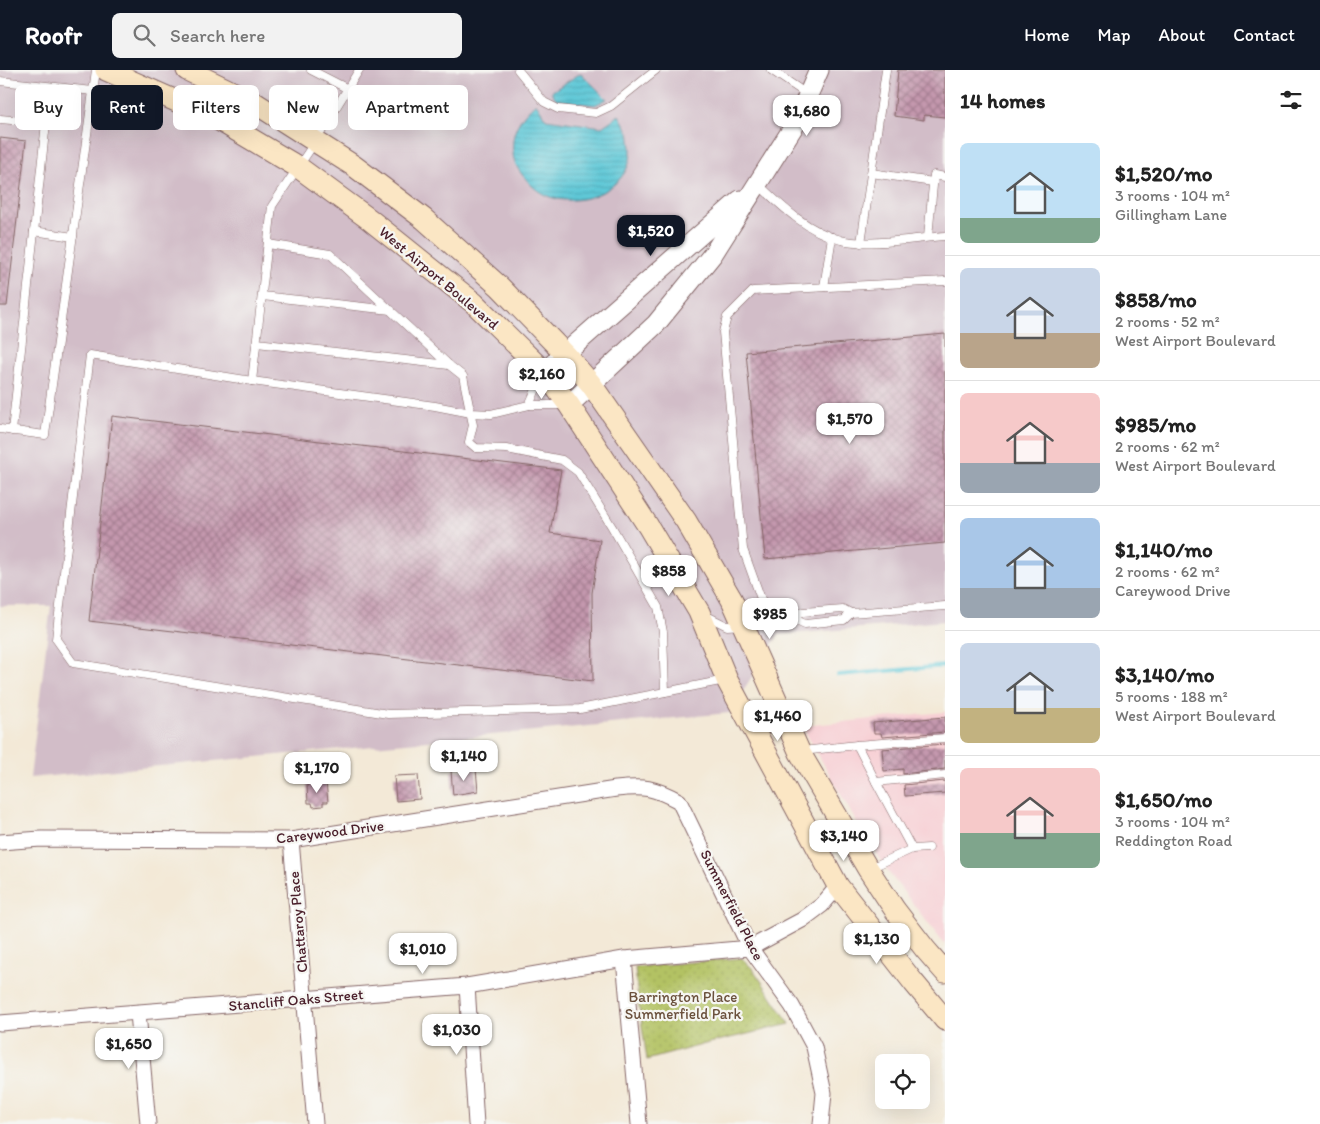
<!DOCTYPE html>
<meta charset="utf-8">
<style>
body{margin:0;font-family:Itim,sans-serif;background:#f2f2f2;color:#222;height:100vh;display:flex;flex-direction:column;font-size:19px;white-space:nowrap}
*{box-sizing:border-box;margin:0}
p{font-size:16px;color:#767676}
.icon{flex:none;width:28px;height:28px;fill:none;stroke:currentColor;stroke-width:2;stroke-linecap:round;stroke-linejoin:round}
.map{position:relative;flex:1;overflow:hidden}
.drawer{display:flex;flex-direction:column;background:#fff;width:375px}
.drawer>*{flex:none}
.hud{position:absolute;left:15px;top:15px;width:475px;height:45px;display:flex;gap:10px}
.tools{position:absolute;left:875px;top:984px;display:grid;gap:10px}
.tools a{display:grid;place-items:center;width:55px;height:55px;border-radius:8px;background:#fff;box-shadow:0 5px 20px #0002;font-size:25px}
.price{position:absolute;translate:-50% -42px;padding:0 11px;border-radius:10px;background:#fff;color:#222;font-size:16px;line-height:32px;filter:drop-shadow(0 1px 2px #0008)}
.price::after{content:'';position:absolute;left:50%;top:30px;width:15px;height:11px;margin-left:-8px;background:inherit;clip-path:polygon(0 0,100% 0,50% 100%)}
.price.selected{background:#111827;color:#fff}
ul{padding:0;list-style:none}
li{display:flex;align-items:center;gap:15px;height:125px;padding:0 15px}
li+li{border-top:1px solid #e0e0e0}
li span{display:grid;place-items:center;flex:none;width:140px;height:100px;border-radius:8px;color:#555}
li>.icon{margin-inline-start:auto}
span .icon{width:60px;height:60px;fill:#fffc;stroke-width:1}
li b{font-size:21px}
h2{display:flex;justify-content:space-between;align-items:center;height:60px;padding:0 15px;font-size:21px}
.chip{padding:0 18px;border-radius:8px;background:#fff;box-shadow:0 5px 20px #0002;font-size:18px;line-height:45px}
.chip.selected{background:#111827;color:#fff}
header{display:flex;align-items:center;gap:30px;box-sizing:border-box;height:70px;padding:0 25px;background:#111827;color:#fff}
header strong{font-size:24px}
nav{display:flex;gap:28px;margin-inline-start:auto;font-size:18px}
.search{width:350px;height:45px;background:#f2f2f2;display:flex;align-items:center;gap:12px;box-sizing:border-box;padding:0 18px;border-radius:8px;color:#767676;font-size:19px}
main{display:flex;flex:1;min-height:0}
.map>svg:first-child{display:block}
.built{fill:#f7cfd4}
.industrial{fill:#d2bdc8}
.park{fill:url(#park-dots);stroke:#7e7048}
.water{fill:url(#water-rules);stroke:#547481}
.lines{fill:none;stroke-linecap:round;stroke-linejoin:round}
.stream{stroke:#5ec8d7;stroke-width:4}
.building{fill:url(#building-cross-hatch)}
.service-casing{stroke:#856667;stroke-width:9}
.minor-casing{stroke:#856667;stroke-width:17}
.tertiary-casing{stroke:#856667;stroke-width:21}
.secondary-casing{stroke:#856667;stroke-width:23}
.service{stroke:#fff;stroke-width:8}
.minor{stroke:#fff;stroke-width:15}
.tertiary{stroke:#fff;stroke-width:19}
.secondary{stroke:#fbe6c4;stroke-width:21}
.labels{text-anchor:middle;stroke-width:4.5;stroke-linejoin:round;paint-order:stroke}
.street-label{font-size:15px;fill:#4a1f2b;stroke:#f6f6f2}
.park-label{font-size:15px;fill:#6a503c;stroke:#f6f6f2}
</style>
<header>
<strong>Roofr</strong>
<div class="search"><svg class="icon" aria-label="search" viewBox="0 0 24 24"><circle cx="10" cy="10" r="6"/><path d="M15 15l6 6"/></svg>Search here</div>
<nav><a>Home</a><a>Map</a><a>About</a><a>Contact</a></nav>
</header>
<main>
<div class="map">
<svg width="945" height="1054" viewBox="0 0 945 1054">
<defs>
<pattern id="park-dots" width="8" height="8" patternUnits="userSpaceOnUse" patternTransform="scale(1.25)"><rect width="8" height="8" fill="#b3c264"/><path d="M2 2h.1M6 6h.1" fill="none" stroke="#9ba657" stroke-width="1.8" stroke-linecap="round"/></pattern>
<pattern id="water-rules" width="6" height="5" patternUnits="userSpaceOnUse" patternTransform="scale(1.25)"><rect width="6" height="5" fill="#5ec8d7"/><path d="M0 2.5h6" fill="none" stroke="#53abb9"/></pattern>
<pattern id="building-cross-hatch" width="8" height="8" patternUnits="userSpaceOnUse" patternTransform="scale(1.25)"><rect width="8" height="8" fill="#c498ae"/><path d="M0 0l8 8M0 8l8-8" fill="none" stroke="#a17b8e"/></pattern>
</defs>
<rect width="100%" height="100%" fill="#f6f6f2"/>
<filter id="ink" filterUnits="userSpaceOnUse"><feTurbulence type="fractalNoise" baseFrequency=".02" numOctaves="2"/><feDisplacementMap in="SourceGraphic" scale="10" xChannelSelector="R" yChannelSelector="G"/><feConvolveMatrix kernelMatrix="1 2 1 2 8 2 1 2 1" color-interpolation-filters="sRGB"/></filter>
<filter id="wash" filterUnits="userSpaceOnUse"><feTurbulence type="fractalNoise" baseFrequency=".0096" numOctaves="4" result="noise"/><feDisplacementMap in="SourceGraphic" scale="20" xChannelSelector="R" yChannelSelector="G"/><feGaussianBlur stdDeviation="1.12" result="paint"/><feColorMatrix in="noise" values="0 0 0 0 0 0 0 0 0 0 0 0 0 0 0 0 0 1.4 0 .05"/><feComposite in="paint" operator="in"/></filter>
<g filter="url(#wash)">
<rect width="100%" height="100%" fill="#f3e9d7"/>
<!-- built -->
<path class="built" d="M945,642V875L889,803L865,767L802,656Z"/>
<!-- industrial -->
<path class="industrial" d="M0,0H945V551L778,565L729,643L30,708L51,536H0Z"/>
<!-- park -->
<path class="park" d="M742,888L753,899L790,954L709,973L647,990L638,930L635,897Z"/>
<!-- water -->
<g class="water">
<path d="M581,3L607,29L595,35L557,30L551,22Z"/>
<path d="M536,33L546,49L602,57L619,45C622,51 626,56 629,62C630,66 630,72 631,77C634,116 584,139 550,127C541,124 532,117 526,109C519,102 513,92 513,82C511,61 520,47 536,33Z"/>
</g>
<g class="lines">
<!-- stream -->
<path class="stream" d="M838,605L945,596"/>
</g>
<g id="blocks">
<!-- building -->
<g class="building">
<path d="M898,0H945V47L924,45V50L894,46Z"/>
<path d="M0,68L26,71L7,236H0Z"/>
<path d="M945,264V473L765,489L746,282Z"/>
<path d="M112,346L561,400L550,463L600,470L592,523L593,611L89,551Z"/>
<path d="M945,647V662L882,667L881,663H874L873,653Z"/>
<path d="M945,674V699L903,704V699L884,701L882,679Z"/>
<path d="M476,699L478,721L453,725L451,701Z"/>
<path d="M418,705L420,729L396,731L394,706Z"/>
<path d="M945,711V723L905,726L904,715Z"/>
<path d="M326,712L328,732H323V736L313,737L312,733H308L307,714Z"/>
</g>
</g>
</g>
<g filter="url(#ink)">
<use href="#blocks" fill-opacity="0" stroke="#856667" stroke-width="1"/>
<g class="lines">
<defs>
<g id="service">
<path d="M311,0L348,19"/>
<path d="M518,0L544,32L558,39L596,43L611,36L656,0"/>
<path d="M771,0L808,25"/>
<path d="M0,11L93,21"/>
<path d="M0,49L46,53L12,361"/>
<path d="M871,103L933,112"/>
<path d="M758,114C782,137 808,162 841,170C867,177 917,168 945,166"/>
<path d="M34,161L73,167"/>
<path d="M928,167L934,105L945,107"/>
<path d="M861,173L886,0"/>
<path d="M268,174L330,184L449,295L463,306L473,355L469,372L476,378L507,379L562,390L578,402L612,457L658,537L663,562L665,622"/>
<path d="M824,217L832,167"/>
<path d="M262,226L391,240"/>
<path d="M257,273L449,295"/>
<path d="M543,304L529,335H566"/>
<path d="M252,311L272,136L315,72L359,0"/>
<path d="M529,335L491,344L471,343L435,336L252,311L90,285L56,569L73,593L388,644L580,639L725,610"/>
<path d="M0,359L45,365L96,0"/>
<path d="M705,545L727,556L743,555L792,548L803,542L843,539L851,543"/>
<path d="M792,548L805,554L844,550L851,543L945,536"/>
<path d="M769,551L743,479L723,262L727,247L753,221L945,211"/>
<path d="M857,675L876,712"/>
<path d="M802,681L857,675L945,668"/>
<path d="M912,779L929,778"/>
<path d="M868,799L912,779L876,712L945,705"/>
</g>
<g id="minor">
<path d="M291,770L315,1054"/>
<path d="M0,772L41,769L291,770L616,719C644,716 653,717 679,731L750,878L792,936L814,977L824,1023L821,1054"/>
<path d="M624,889L639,1054"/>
<path d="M467,916L476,1054"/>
<path d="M138,943L148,1054"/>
<path d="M0,953L467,916L624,889L750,878L802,850L822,835L838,816"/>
</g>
<g id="tertiary">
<path d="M544,302L740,130"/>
<path d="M569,335L656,254L713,184L796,53L819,0"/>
</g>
<g id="secondary">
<path d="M106,0L219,50L298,97L369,149L474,233L544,302L569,335L648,456L699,542L727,610L838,816L914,913L945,950"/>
<path d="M187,0L255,33L354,96L424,149L500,217L565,284L591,314L686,451L732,530L800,683L868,799L895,840L925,879L945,902"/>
</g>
</defs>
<!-- service casing -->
<use href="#service" class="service-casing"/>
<!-- minor casing -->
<use href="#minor" class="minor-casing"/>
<!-- tertiary casing -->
<use href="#tertiary" class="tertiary-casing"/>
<!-- secondary casing -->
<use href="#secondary" class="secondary-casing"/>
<!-- service -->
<use href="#service" class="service"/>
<!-- minor -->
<use href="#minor" class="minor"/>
<!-- tertiary -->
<use href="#tertiary" class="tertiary"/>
<!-- secondary -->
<use href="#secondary" class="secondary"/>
</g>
</g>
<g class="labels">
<!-- street labels -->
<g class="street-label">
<text transform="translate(439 208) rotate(40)" y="5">West Airport Boulevard</text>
<text transform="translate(330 762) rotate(-7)" y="5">Careywood Drive</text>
<text transform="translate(732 835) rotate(63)" y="5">Summerfield Place</text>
<text transform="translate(298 852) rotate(-95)" y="5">Chattaroy Place</text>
<text transform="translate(296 930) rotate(-5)" y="5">Stancliff Oaks Street</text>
</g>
<!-- park labels -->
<g class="park-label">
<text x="683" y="932">Barrington Place<tspan x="683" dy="17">Summerfield Park</tspan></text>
</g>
</g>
</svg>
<div class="tools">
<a><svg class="icon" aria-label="locate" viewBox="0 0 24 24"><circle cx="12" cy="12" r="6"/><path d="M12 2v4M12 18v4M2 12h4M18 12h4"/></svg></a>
</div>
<b class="price" style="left:807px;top:67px">$1,680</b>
<b class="price selected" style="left:651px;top:187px">$1,520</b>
<b class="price" style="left:542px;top:330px">$2,160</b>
<b class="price" style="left:850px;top:375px">$1,570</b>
<b class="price" style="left:669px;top:527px">$858</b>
<b class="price" style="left:770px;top:570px">$985</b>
<b class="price" style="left:778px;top:672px">$1,460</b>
<b class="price" style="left:464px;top:712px">$1,140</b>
<b class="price" style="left:317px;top:724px">$1,170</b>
<b class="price" style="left:844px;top:792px">$3,140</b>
<b class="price" style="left:877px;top:895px">$1,130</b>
<b class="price" style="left:423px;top:905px">$1,010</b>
<b class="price" style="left:457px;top:986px">$1,030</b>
<b class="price" style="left:129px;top:1000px">$1,650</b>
<div class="hud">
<a class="chip">Buy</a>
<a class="chip selected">Rent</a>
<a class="chip">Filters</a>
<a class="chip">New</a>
<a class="chip">Apartment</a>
</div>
</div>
<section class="drawer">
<h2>14 homes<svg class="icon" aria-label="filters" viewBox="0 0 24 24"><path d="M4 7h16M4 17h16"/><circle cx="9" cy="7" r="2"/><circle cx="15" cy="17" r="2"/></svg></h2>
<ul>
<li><span style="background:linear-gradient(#bfe0f5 75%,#7fa58c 0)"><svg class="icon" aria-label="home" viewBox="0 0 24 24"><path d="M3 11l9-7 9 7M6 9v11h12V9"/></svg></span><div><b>$1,520/mo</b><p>3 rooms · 104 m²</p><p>Gillingham Lane</p></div></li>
<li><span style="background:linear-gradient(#c9d6e8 65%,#b9a48a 0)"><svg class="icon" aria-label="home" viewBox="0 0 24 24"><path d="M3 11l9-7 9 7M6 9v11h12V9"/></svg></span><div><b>$858/mo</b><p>2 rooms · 52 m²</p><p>West Airport Boulevard</p></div></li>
<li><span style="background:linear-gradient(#f6c9c9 70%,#9aa5b1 0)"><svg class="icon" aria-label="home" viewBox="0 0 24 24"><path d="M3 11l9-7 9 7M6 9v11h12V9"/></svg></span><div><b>$985/mo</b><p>2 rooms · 62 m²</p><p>West Airport Boulevard</p></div></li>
<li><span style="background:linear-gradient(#a9c7e8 70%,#9aa5b1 0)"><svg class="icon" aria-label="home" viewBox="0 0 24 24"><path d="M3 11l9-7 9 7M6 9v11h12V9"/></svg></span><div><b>$1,140/mo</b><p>2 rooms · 62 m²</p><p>Careywood Drive</p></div></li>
<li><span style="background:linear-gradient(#c9d6e8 65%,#c2b280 0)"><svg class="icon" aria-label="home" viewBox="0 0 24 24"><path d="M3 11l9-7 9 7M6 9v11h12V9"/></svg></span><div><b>$3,140/mo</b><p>5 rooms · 188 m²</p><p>West Airport Boulevard</p></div></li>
<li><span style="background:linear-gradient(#f6c9c9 65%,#7fa58c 0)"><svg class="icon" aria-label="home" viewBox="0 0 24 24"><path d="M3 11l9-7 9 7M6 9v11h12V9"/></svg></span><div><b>$1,650/mo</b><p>3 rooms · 104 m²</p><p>Reddington Road</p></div></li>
</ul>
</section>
</main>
